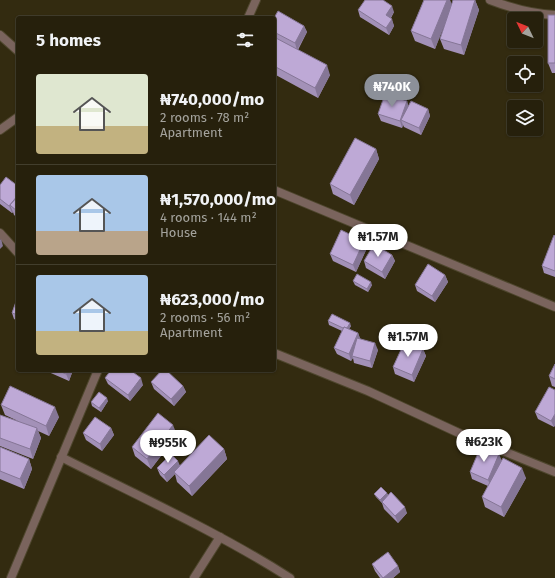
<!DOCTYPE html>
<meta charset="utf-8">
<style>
body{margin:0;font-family:"Fira Sans",sans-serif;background:#322d1a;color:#f1f3f6;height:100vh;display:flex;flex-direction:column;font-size:15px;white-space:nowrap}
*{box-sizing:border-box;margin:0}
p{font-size:13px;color:#a4a39d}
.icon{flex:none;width:22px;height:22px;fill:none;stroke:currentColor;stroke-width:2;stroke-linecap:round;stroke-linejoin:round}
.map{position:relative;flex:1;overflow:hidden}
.details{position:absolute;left:16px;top:16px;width:260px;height:356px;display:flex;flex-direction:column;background:#26200c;border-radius:4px;box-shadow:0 1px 3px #0004,0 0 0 1px #423e2d}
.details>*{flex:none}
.needle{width:26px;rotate:313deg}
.buttons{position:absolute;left:507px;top:12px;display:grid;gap:8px}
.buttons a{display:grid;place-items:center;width:36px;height:36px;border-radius:4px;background:#26200c;box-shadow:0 1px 3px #0004,0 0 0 1px #423e2d;font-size:20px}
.price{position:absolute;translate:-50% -34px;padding:0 9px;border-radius:14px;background:#fff;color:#222;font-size:13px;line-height:26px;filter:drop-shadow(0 1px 2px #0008)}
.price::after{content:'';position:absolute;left:50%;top:24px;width:12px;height:9px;margin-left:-6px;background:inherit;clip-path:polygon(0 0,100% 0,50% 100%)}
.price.active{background:#8c9099;color:#fff}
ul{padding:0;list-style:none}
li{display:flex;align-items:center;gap:12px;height:100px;padding:0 20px}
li+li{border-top:1px solid #423e2d}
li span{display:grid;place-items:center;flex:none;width:112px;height:80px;border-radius:4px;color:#555}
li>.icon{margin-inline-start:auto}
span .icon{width:48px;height:48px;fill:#fffc;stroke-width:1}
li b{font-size:17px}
h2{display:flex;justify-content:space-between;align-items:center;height:48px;padding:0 20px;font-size:17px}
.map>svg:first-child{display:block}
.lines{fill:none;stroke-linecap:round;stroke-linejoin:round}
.street-casing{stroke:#4e462d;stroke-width:10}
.street{stroke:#7a645d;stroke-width:8}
.wall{fill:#a391b8}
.shaded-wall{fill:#857696}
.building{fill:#bea9d6;stroke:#857696}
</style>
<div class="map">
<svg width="555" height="578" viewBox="0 0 555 578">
<rect width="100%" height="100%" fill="#332b10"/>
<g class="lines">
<defs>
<g id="street">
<path d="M490,0C511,8 532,14 555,15"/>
<path d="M248,18L256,0"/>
<path d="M0,35L18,51"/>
<path d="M0,130L18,117"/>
<path d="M274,190L555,307"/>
<path d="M0,233L18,253"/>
<path d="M274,353L368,391L461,434L555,472"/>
<path d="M61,457C138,496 218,532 290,578"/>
<path d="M11,578L98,370"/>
<path d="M194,578L220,537"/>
</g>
</defs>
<!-- street casing -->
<use href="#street" class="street-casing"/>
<!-- street -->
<use href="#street" class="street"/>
</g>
<!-- wall -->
<g class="wall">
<path d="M424,0H450L451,4L475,0L479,10L464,55L444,49L440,39L446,20L435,49L415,41L411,31Z"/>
<path d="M358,10L394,12L391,18L394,26L389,35L360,17Z"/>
<path d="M555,15V73H552L548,63Z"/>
<path d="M274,18L304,26L307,32L298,50L330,75L318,98L274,74Z"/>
<path d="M407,101L408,106L428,109L430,116L421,135L404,127L403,125L402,128L381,121L378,114Z"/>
<path d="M376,149L379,159L354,205L333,194L330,184Z"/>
<path d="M0,185L18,186V218L14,215L13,212L12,213L0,204Z"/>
<path d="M555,236V277L544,273L542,266Z"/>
<path d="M364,241L367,248L356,272L333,261L330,254Z"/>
<path d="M392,255L395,261L385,279L366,268L364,261Z"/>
<path d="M445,275L448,282L435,302L417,291L415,285Z"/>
<path d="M353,281L372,285L368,292L355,285Z"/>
<path d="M18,296V321L14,319L12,313Z"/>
<path d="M328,321L351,326L349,329L358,333L360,339L378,350L372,368L354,363L353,358L351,361L337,354L334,348L342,331L329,325Z"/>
<path d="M423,349L426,356L414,382L395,374L393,367Z"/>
<path d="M555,364V387L552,386L549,376Z"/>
<path d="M44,370H73L69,381Z"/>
<path d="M105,378L143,385L130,401L108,384Z"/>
<path d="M151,382L183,386L186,392L174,406L154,389Z"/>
<path d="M555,390V425L554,427L538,419L535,412Z"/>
<path d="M108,401L101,412L92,406L91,402Z"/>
<path d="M1,405L59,417L49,436L38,431L41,438L33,459L0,446V415L18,421L5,415Z"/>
<path d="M111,428L114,435L102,451L86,440L83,433Z"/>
<path d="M177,435L151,469L135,456L132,447Z"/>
<path d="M0,447L29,459L32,469L24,489L0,479Z"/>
<path d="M224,449L227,459L192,496L177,482L175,474L167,482L160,475L157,468L180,465Z"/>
<path d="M502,460L526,478L504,517L485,507L482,497L488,486L472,479L470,472Z"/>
<path d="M387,493L388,495L407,513L398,523L384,509L382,503L376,497L374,494Z"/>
<path d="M372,564L398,566L400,572L393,578H380L375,571Z"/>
</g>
<!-- shaded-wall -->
<g class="shaded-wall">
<path d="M447,0H450L452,6L435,49L431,39Z"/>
<path d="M475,0L479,10L464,55L461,45Z"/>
<path d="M392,6L394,12L388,22L386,15Z"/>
<path d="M392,19L394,26L389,35L386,28Z"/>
<path d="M304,26L307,32L297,50L295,43Z"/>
<path d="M327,65L330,75L318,98L315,88Z"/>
<path d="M407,101L409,108L401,120L403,125L402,128L400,121Z"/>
<path d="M428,109L430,116L421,135L419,128Z"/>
<path d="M376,149L379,159L354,205L350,195Z"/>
<path d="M18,195V205H10L13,212L12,213L9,206Z"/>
<path d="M1,239L3,246L0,249V240Z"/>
<path d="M364,241L367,248L356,272L353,265Z"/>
<path d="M392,255L395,261L385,279L382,272Z"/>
<path d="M445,275L448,282L435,302L432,296Z"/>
<path d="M371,282L372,285L368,292L367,289Z"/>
<path d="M350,323L351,326L347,333L346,330Z"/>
<path d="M358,333L361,340L352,356L353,358L351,361L349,354Z"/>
<path d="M375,343L378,350L372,368L370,361Z"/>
<path d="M423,349L426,356L414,382L412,375Z"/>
<path d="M68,370H73L69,381L66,374Z"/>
<path d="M141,378L143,385L130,401L128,395Z"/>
<path d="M183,386L186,392L174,406L171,399Z"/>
<path d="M107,398L108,401L101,412L99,408Z"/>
<path d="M55,407L59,417L49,436L46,426Z"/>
<path d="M555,414V425L554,427L551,421Z"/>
<path d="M173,425L177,435L151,469L147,459Z"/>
<path d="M37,428L41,438L33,459L30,449Z"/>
<path d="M111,428L114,435L102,451L100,444Z"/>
<path d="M224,449L227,459L192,496L189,486Z"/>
<path d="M499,454L502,461L491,487L488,480Z"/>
<path d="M29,459L32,469L24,489L20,479Z"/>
<path d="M178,461L181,468L174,472L175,474L167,482L164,475Z"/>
<path d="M522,468L526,478L504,517L501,507Z"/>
<path d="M387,493L388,497L382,503L380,500Z"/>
<path d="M405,507L407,513L398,523L395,516Z"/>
<path d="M398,566L400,572L393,578H383Z"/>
</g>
<!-- building -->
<g class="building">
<path d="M365,0H383L392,6L386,15L392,19L386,28L358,10Z"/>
<path d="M424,0H447L431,39L411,31Z"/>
<path d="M453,0H475L461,45L440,39Z"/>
<path d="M278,11L304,26L295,43L274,32V18Z"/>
<rect x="548" y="15" width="7" height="48"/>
<path d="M274,37L327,65L315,88L274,66Z"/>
<path d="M385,94L407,101L400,121L378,114Z"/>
<path d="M411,101L428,109L419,128L401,120Z"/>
<path d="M355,138L376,149L350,195L330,184Z"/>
<path d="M6,177L18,186V195L9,206L0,199V185Z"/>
<path d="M18,196V212L10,205Z"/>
<path d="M341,230L364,241L353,265L330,254Z"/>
<path d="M554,235L555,236V271L542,266Z"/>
<path d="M374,244L392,255L382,272L364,261Z"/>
<path d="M428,264L445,275L432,296L415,285Z"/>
<path d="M357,274L371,282L367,289L353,281Z"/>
<path d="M18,296V315L12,313Z"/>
<path d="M332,314L350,323L347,328L344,327L343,328L328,321Z"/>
<path d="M344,327L358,333L349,354L334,348Z"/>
<path d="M357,338L375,343L370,361L352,356Z"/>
<path d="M405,341L423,349L412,375L393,367Z"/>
<path d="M555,364V379L549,376Z"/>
<path d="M57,370H68L66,374Z"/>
<path d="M111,370H130L141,378L128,395L105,378Z"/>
<path d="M162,370H166L183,386L171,399L151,382Z"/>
<path d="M10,386L55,407L46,426L1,405Z"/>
<path d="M549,387L555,390V414L551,421L535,412Z"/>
<path d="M99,392L107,398L99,408L91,402Z"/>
<path d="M158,413L173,425L147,459L132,447Z"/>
<path d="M0,415L37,428L30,449L0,438Z"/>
<path d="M95,417L111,428L100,444L83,433Z"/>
<path d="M209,435L224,449L189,486L174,472Z"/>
<path d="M481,446L499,454L488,480L470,472Z"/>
<path d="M0,447L29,459L20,479L0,471Z"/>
<path d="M171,454L178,461L164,475L157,468Z"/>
<path d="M503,458L522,468L501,507L482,497Z"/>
<path d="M381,487L387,493L380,500L374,494Z"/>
<path d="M391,492L405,507L395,516L382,502Z"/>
<path d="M388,552L398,566L383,578L372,564Z"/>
</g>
</svg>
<div class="buttons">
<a><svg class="needle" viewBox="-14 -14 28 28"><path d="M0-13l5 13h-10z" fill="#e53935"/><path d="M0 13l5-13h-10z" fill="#a4a39d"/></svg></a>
<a><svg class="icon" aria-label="locate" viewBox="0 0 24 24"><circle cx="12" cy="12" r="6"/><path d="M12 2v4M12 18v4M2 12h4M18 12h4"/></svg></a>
<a><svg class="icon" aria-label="layers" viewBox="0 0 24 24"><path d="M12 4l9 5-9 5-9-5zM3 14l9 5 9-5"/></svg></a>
</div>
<b class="price active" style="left:392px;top:108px">₦740K</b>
<b class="price" style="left:378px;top:258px">₦1.57M</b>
<b class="price" style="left:408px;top:358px">₦1.57M</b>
<b class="price" style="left:484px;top:463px">₦623K</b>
<b class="price" style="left:168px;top:464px">₦955K</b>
<section class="details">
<h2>5 homes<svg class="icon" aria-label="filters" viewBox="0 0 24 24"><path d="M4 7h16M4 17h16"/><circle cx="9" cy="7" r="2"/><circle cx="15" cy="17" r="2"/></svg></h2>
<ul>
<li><span style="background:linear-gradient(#dfe7d0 65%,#c2b280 0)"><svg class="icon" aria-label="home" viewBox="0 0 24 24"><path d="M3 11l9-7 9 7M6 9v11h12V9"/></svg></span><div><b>₦740,000/mo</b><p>2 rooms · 78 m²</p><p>Apartment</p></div></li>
<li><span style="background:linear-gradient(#a9c7e8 70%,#b9a48a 0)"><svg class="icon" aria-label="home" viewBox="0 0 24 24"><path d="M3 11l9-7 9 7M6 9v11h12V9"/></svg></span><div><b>₦1,570,000/mo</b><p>4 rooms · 144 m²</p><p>House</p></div></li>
<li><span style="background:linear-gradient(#a9c7e8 70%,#c2b280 0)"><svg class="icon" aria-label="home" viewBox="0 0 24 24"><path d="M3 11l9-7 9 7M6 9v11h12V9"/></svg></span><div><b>₦623,000/mo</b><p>2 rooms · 56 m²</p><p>Apartment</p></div></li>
</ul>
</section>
</div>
